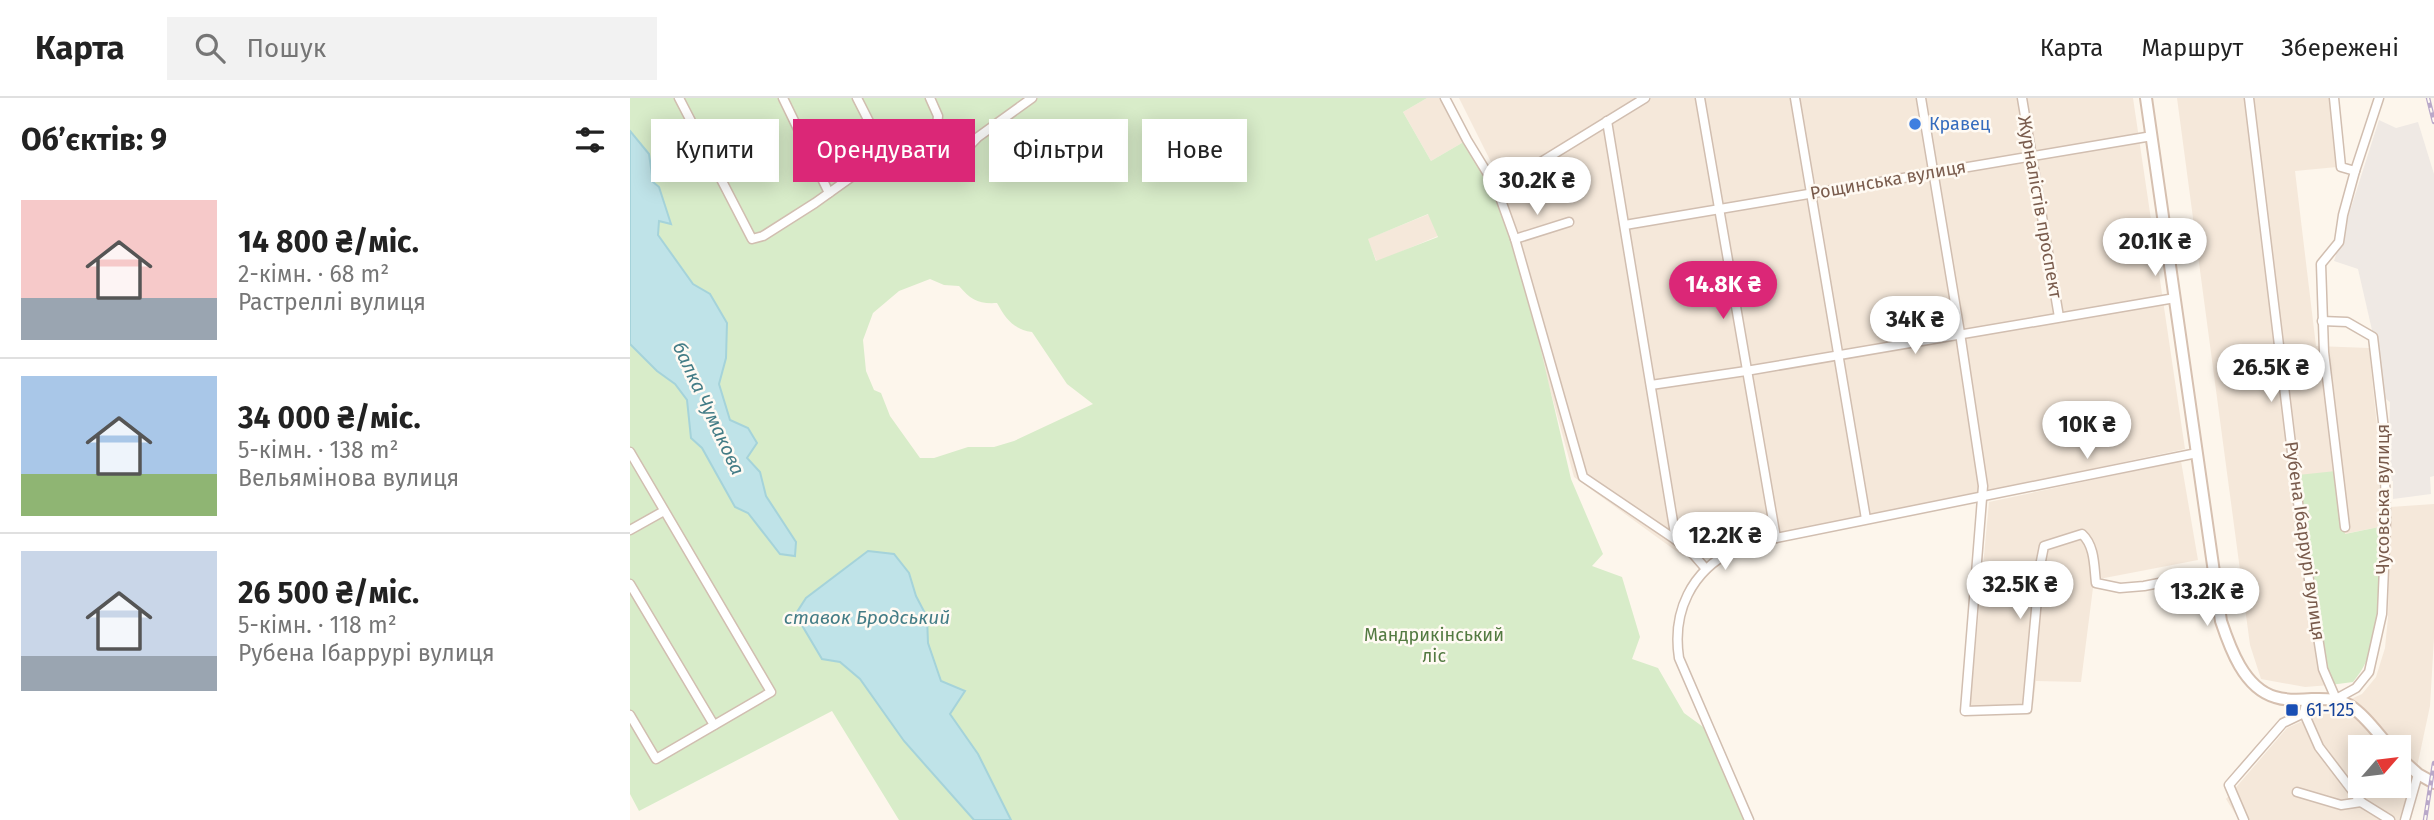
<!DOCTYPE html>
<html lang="uk">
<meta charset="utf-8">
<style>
body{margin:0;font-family:"Fira Sans",sans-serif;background:#f2f2f2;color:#222;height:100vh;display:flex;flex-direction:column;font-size:26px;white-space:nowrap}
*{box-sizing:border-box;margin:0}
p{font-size:23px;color:#767676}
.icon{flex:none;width:38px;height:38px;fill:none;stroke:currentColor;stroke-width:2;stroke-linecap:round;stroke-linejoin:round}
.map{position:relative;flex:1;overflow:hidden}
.drawer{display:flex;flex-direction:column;background:#fff;width:630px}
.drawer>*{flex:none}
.top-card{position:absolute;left:21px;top:21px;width:665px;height:63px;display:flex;gap:14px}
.needle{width:46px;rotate:62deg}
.fabs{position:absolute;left:1718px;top:637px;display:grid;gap:14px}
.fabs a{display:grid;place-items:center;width:63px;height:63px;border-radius:0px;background:#fff;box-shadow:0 4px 18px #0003;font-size:35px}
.price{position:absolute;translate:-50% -60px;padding:0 16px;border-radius:24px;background:#fff;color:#222;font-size:23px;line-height:46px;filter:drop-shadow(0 2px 4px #0008)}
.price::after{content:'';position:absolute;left:50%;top:42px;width:21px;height:16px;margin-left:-10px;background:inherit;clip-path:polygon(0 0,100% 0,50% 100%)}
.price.selected{background:#db2777;color:#fff}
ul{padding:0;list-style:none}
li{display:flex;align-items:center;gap:21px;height:175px;padding:0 21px}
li+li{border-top:2px solid #e0e0e0}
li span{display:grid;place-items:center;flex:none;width:196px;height:140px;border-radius:0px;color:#555}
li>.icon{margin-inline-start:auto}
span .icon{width:84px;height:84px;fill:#fffc;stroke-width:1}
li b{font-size:30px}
h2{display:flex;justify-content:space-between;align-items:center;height:84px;padding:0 21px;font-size:30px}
.tag{padding:0 24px;border-radius:0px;background:#fff;box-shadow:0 4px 18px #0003;font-size:24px;line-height:63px}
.tag.selected{background:#db2777;color:#fff}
header{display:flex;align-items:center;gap:42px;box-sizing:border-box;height:98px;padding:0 35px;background:#fff;border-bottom:2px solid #e0e0e0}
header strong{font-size:33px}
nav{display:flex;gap:38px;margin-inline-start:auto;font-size:24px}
.search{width:490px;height:63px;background:#f2f2f2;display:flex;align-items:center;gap:18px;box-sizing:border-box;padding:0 24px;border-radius:0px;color:#767676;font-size:26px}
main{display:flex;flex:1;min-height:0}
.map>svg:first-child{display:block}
.residential{fill:#f5e8da;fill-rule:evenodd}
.industrial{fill:#efe9e4}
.green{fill:#d8ecc9;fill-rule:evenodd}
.water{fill:#bfe3e8;stroke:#a5d3da;stroke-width:2}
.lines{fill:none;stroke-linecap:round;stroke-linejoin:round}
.street-casing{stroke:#d1beb0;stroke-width:11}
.secondary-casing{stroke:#d6c0b0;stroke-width:14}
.street{stroke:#fff;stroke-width:8}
.secondary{stroke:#fff;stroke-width:10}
.rail-casing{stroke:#b9a8c9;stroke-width:4.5}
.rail{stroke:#fffaf3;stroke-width:2;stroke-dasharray:5;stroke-linecap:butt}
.shop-dot{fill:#3f7fe0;stroke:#fffaf3;stroke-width:2.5}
.transit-dot{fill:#1a4fb4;stroke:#fffaf3;stroke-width:2.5}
.labels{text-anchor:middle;stroke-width:5;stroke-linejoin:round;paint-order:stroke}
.shop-label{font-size:18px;fill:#366cbe;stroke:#fffaf3;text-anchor:start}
.street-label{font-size:18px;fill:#7a5c4d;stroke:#fffaf3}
.park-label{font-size:18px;fill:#537a41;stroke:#fffaf3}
.transit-label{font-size:18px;fill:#164399;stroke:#fffaf3;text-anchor:start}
.water-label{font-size:19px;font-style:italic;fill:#437c86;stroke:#fffaf3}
</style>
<header>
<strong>Карта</strong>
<div class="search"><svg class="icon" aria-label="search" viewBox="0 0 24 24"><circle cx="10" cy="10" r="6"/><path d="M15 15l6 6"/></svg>Пошук</div>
<nav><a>Карта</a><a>Маршрут</a><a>Збережені</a></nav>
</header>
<main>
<section class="drawer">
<h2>Об’єктів: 9<svg class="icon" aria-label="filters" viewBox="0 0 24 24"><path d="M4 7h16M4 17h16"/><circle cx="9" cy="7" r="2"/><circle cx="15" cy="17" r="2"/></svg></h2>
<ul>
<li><span style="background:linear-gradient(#f6c9c9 70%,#9aa5b1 0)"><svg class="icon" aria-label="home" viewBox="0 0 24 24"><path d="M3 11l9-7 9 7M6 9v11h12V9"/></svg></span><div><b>14 800 ₴/міс.</b><p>2-кімн. · 68 m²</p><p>Растреллі вулиця</p></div></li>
<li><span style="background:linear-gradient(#a9c7e8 70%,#8fb573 0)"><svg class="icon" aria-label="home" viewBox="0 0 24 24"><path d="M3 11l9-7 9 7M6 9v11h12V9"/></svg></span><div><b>34 000 ₴/міс.</b><p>5-кімн. · 138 m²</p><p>Вельямінова вулиця</p></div></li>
<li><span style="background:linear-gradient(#c9d6e8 75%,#9aa5b1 0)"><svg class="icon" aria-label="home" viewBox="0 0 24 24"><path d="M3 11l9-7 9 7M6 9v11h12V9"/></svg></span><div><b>26 500 ₴/міс.</b><p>5-кімн. · 118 m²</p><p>Рубена Ібаррурі вулиця</p></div></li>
</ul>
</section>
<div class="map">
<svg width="1804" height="722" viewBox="0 0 1804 722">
<rect width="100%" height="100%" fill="#fdf6ec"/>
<!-- residential -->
<g class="residential">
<path d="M797,0H815L837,42L801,63L773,14Z"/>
<path d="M829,0H1007L872,86Z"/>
<path d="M1018,0H1503L1555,351L1053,458L944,379L867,98Z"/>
<path d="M1547,0H1705L1700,1L1707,69L1665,73L1686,248L1739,250L1750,357L1749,429L1714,436L1700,587L1675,589L1631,581L1620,547Z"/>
<path d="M799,116L808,138L747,164L737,141Z"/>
<path d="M1551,363L1568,462L1464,482L1451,584L1406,583L1403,607L1340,608L1359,404Z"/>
<path d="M1804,406V540L1800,608L1787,669L1769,722H1609L1596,701L1657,630L1732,596L1746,579L1755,550L1758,519L1760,409ZM1731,649H1769V688H1731Z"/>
</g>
<!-- industrial -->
<path class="industrial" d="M1749,22L1766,30L1788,24L1804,76V378L1800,379L1801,396L1763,401V383L1758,382L1760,304L1753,299L1750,267L1728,171L1704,163Z"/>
<!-- green -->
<g class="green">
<path d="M0,0H797L773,14L801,63L837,42L856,73L885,141L941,381L973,456L962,468L992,479L1010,539L1002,561L1028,570L1054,615L1080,634L1119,722H269L202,613L9,713L0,696ZM798,116L808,139L746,163L738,141ZM300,181L314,187L329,188C341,202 348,206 367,205C376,221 383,231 402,234L437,286L463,306L384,343L364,349H338L304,360H290L260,318L251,295L244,292L236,273L233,242L243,215L269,193Z"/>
<path d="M1706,373L1715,436L1749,429C1749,480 1758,543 1723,584L1700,587L1668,377Z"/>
</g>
<!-- water -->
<g class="water">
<path d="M0,33L19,56L23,84L29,89L41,126L29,123L28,137L63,186L80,196L97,225L96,260L89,286L100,322L118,330L127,345L117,360L130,374L136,398L166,444L165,458L150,456L118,415L105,409L72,350L61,340L57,302L45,286L27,273L0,246Z"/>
<path d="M238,453L264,456L279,475L286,498L297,519L298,545L311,583L335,593L320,616L348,656L381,722H344L274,643L230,581L210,564L192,561L170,524L167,514L176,500Z"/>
</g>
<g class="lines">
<defs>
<g id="street">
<path d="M49,0L122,141L133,138L185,105L290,30L306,37L324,64L348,39L402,0"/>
<path d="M153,0L199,95"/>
<path d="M227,0L255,55"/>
<path d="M300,0L308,18L306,37"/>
<path d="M815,0L837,42L867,91L885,141L953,379L1046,442"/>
<path d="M1070,0L1146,440"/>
<path d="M1165,0L1236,421"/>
<path d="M1291,0L1330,235L1353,388L1335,613L1397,611L1410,468L1414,448L1452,436C1465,448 1464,468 1466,485L1490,490L1514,488L1585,474"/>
<path d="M1392,0L1429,219"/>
<path d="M1619,0L1672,437L1693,571L1706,601L1726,590L1739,574L1752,516L1756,423L1754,332L1743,239L1717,224L1692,223"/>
<path d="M1704,0L1711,69L1725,73L1713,117L1709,144L1691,166L1694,254L1715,429"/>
<path d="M977,23L1046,442L1063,456L1076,471"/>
<path d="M1725,73L1749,0"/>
<path d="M867,91L1015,0"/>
<path d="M995,127L1522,38"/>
<path d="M885,141L939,124"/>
<path d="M1021,287L1116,273L1545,200"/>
<path d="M0,354L141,594L26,661L0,617"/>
<path d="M0,432L34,413"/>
<path d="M0,486L84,627"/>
<path d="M1677,601L1674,615L1689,649L1731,704L1760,722"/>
<path d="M1667,694L1711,707L1731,704"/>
<path d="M1119,722L1049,560C1042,514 1061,473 1104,452C1116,446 1132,444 1146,440L1567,355"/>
<path d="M1614,722L1599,687L1653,625L1674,615"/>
<path d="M1775,722L1788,676"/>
</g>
<g id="secondary">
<path d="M1516,0L1591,523C1600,550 1614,590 1645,599C1657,603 1670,602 1682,601C1695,601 1708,600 1719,607C1735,617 1748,636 1760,649"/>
<path d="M1769,659L1788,676L1804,685"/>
</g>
</defs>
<!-- street casing -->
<use href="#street" class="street-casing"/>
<!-- secondary casing -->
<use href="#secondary" class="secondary-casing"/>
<!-- street -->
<use href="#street" class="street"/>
<!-- secondary -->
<use href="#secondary" class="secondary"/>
<defs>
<g id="rail">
<path d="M1798,0L1804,24"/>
<path d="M1795,722L1804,665"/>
</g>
</defs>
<!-- rail casing -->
<use href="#rail" class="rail-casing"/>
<!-- rail -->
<use href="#rail" class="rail"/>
</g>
<!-- markers -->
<circle class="shop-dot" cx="1285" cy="26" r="7"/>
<rect class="transit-dot" x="1655" y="605" width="14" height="14" rx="3.5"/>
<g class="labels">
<!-- shop labels -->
<g class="shop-label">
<text x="1299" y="32">Кравец</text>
</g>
<!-- street labels -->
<g class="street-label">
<text transform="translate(1258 82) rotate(-10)" y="6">Рощинська вулиця</text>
<text transform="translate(1410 109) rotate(80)" y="6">Журналістів проспект</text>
<text transform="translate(1753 401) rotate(-90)" y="6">Чусовська вулиця</text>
<text transform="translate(1675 443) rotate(82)" y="6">Рубена Ібаррурі вулиця</text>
</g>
<!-- park labels -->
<g class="park-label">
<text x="804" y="543">Мандрикінський<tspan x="804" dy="21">ліс</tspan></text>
</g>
<!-- transit labels -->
<g class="transit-label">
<text x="1676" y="618">61-125</text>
</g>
<!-- water labels -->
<g class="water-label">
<text transform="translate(79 310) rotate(65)" y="7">балка Чумакова</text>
<text x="237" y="526">ставок Бродський</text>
</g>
</g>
</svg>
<div class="fabs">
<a><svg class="needle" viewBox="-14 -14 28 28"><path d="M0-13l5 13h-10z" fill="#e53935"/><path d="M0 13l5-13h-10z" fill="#767676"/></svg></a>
</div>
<b class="price" style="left:907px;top:119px">30.2K ₴</b>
<b class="price" style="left:1525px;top:180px">20.1K ₴</b>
<b class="price selected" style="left:1093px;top:223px">14.8K ₴</b>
<b class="price" style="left:1285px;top:258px">34K ₴</b>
<b class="price" style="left:1641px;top:306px">26.5K ₴</b>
<b class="price" style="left:1457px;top:363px">10K ₴</b>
<b class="price" style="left:1095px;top:474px">12.2K ₴</b>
<b class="price" style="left:1390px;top:523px">32.5K ₴</b>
<b class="price" style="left:1577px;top:530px">13.2K ₴</b>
<div class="top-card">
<a class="tag">Купити</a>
<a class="tag selected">Орендувати</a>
<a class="tag">Фільтри</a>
<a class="tag">Нове</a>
</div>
</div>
</main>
